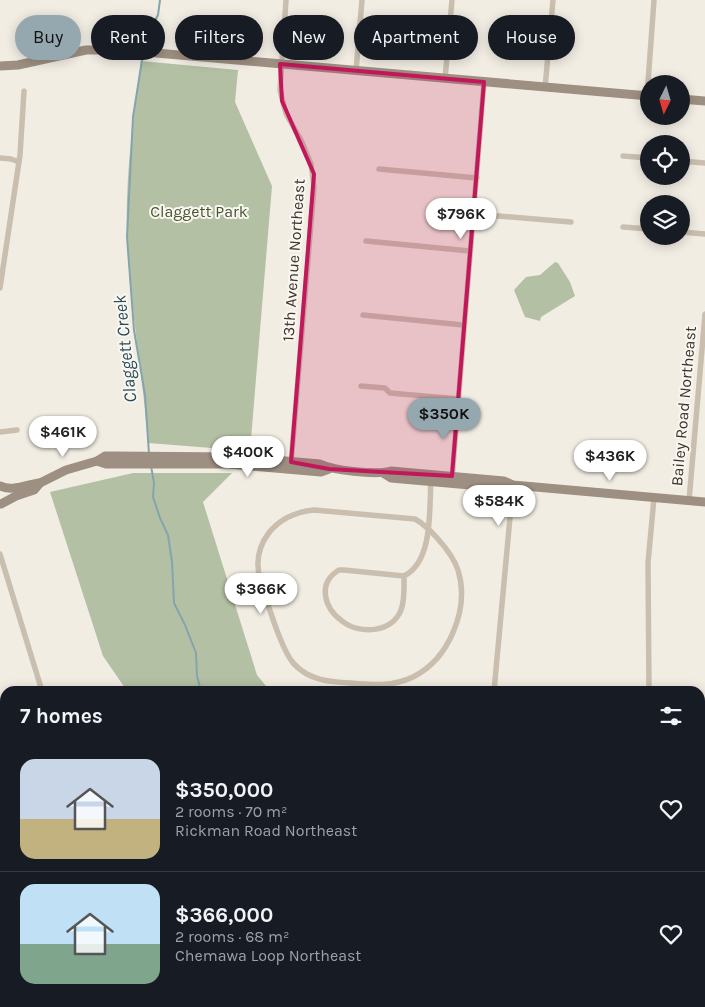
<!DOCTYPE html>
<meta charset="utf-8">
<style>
body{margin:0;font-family:Karla,sans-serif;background:#242831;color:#f1f3f6;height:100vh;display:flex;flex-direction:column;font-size:19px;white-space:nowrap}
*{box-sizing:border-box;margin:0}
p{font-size:16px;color:#9ea1a6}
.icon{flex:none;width:28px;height:28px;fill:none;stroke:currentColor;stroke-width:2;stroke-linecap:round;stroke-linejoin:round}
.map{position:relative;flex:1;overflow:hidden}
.drawer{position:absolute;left:0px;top:686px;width:705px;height:321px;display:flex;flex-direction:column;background:#171b24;border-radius:15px 15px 0 0;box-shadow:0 2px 12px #0003}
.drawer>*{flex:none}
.banner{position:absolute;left:15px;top:15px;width:675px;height:45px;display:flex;gap:10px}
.needle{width:32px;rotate:185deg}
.tools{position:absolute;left:640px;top:75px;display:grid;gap:10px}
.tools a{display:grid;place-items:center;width:50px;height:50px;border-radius:50%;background:#171b24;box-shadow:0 2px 12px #0003;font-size:25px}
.price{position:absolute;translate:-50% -42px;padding:0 11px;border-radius:18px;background:#fff;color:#222;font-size:16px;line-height:32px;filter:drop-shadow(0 1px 2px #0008)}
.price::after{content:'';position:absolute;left:50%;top:30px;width:15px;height:11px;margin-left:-8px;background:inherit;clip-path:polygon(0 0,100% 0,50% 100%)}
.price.current{background:#95a8af;color:#111}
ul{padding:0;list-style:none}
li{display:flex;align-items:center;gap:15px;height:125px;padding:0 20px}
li+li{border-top:1px solid #363941}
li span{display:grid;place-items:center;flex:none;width:140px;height:100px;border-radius:15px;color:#555}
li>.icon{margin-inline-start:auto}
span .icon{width:60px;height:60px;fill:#fffc;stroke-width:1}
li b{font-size:21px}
h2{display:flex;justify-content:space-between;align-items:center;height:60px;padding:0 20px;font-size:21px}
.chip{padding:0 18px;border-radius:22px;background:#171b24;box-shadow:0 2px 12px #0003;font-size:18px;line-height:45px}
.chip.current{background:#95a8af;color:#111}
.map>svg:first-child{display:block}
.green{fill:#b3c0a4}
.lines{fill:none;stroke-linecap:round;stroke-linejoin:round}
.stream{stroke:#84a5ad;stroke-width:2}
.street{stroke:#cabfaf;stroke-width:5.5}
.secondary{stroke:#9d8f81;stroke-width:9}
.marked{fill:#c2185b;fill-opacity:0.2;stroke:#c2185b;stroke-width:4;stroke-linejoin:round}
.labels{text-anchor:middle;stroke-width:4;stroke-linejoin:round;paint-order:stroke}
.park-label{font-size:16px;fill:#445632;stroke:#faf6ef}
.street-label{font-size:16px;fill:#39322d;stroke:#faf6ef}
.water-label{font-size:18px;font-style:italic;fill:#254d58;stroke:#faf6ef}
</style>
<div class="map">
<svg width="705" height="1007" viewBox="0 0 705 1007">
<rect width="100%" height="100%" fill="#f2ede3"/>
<!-- green -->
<g class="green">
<path d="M141,61L238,70L235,102L272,186L250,451L148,443C143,374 130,307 127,239C125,179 133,119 141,61Z"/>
<path d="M555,262L558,263L570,282L575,296L541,317L540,321L525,317L514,290L526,277L540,275Z"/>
<path d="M133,473H232L203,502L257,675L270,691H127L103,656L50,492Z"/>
<path d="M512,1002L519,1007H369L365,1003Z"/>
</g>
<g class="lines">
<!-- stream -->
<g class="stream">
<path d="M143,49L145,40L158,15L160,0"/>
<path d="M143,54L133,117L127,237L134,330L145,395L149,454"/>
<path d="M151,466L154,483L153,497L160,518L168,535L172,562L174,603L185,625L196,653L197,676L201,691"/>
<path d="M477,1002L478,1007"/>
</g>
<!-- street -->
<g class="street">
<path d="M286,0L280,90L286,114L301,140L311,164L314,187L291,464"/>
<path d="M356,71L362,0"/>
<path d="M445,79L452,0"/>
<path d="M545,88L553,0"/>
<path d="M647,96L654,0"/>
<path d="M623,156L649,158"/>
<path d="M0,158L11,159L19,162"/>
<path d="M681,161L705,163"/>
<path d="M379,169L477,178"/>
<path d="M474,214L571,222"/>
<path d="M623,227L649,229"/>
<path d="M681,232L705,234"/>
<path d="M366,241L470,251"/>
<path d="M0,288L20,155L24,91"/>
<path d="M363,315L463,325"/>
<path d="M361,386L385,388L390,393L458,399"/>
<path d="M0,432L17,430"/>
<path d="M452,479L484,82"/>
<path d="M689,501L705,314"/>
<path d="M314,510L415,519C424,524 431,531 438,539C446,548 454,558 458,570C470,609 449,659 413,677C392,687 372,685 350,683C329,682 309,680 294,664C281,650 268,603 261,584C249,544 275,514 314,510Z"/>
<path d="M0,554L42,691"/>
<path d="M339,570H344L404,576C404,587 405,600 401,610C392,633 359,635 342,621C324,608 317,583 339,570Z"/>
<path d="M404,576C434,561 429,507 431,479"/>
<path d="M494,691L513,485"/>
<path d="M649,691L648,563L654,498"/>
<path d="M0,767L5,770"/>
<path d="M0,879L5,887"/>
<path d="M0,914L5,912"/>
<path d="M700,915H705"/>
<path d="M0,992L5,995"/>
<path d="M176,1002L180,1007"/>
<path d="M291,1002L295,1007"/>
<path d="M7,1007L15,1002"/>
<path d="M692,1007H693"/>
</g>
<!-- secondary -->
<g class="secondary">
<path d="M0,66L18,65L86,50H122L649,96"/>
<path d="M681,99L705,101"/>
<path d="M97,461L106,464H228L321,472L329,469"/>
<path d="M383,473L391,478L504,488L513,485"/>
<path d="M0,486C14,492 26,484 40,483"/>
<path d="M1,504L16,496L34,490L40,483L66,470L97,461L105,456H111L238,457L320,464C335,471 376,475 391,471L504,481L513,485L705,502"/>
</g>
</g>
<!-- marked area -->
<path class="marked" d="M280,64L484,82L452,476L329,469L291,462L314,174L282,101Z"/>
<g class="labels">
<!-- park labels -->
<g class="park-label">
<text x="199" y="217">Claggett Park</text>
</g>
<!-- street labels -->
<g class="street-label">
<text transform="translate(293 260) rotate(-86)" y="6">13th Avenue Northeast</text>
<text transform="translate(683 406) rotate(-85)" y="6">Bailey Road Northeast</text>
</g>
<!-- water labels -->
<g class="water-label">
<text transform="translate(125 349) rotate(-96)" y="6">Claggett Creek</text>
</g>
</g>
</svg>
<div class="tools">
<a><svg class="needle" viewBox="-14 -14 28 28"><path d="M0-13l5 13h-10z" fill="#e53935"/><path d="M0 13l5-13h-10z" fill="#9ea1a6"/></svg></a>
<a><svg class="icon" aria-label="locate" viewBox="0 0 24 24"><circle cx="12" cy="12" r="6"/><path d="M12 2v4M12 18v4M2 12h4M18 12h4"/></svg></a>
<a><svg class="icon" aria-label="layers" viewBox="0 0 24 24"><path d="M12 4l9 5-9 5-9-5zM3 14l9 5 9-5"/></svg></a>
</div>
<b class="price" style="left:461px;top:240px">$796K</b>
<b class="price current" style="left:444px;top:440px">$350K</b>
<b class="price" style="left:63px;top:458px">$461K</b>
<b class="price" style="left:248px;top:478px">$400K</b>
<b class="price" style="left:610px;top:482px">$436K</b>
<b class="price" style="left:499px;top:527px">$584K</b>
<b class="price" style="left:261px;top:615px">$366K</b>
<div class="banner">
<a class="chip current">Buy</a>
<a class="chip">Rent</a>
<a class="chip">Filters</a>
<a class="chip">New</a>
<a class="chip">Apartment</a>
<a class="chip">House</a>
</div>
<section class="drawer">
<h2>7 homes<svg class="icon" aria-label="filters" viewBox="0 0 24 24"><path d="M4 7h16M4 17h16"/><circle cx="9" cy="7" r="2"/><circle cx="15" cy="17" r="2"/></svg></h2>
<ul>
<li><span style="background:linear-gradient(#c9d6e8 60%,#c2b280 0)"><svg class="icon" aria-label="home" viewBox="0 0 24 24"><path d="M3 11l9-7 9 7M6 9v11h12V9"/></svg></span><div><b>$350,000</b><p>2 rooms · 70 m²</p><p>Rickman Road Northeast</p></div><svg class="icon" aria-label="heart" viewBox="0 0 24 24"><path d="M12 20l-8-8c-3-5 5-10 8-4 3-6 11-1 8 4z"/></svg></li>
<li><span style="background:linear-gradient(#bfe0f5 60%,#7fa58c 0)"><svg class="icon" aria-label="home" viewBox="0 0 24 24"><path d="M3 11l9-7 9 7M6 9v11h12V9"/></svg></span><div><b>$366,000</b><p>2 rooms · 68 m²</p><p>Chemawa Loop Northeast</p></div><svg class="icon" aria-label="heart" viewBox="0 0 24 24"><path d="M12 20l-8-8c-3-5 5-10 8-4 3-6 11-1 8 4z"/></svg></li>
</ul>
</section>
</div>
